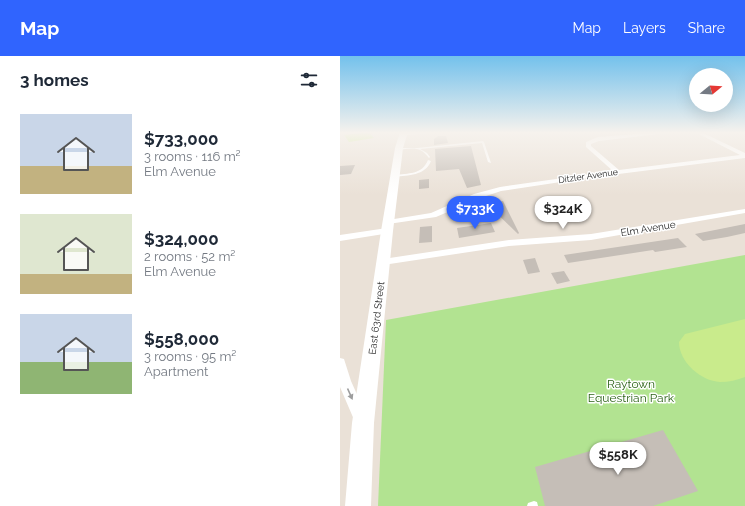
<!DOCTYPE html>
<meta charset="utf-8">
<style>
body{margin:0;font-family:Raleway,sans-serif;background:#f6f6f7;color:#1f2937;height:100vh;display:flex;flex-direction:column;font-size:15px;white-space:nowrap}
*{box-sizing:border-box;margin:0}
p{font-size:13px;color:#747a83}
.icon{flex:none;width:22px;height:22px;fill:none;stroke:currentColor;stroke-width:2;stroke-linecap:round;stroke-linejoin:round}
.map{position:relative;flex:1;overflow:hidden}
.side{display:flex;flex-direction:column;background:#fff;width:340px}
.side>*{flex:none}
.needle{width:26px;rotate:72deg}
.fabs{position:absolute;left:349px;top:12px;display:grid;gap:8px}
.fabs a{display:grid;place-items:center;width:44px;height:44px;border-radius:50%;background:#fff;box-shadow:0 4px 16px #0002;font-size:20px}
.price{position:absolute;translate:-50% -34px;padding:0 9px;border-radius:14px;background:#fff;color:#222;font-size:13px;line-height:26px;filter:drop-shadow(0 1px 2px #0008)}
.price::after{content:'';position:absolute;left:50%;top:24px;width:12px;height:9px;margin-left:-6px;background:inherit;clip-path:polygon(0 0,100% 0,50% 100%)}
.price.active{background:#3064fe;color:#fff}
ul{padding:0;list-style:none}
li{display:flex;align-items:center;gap:12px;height:100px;padding:0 20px}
li span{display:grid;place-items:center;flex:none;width:112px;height:80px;border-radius:0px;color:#555}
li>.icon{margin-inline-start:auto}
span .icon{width:48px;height:48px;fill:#fffc;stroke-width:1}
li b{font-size:17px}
h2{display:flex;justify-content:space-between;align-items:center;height:48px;padding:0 20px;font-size:17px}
header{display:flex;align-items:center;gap:24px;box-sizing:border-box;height:56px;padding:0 20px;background:#3064fe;color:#fff}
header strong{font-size:19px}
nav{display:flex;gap:22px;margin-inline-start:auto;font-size:14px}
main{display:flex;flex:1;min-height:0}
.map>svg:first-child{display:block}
.green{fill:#b2e391}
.pitch{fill:#c9eb8c}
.building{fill:#c5beb7}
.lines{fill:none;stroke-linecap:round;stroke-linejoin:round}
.lane{fill:#fff;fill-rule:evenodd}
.street{fill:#fff;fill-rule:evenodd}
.secondary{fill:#fff;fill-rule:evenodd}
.oneway{fill:#9d9d9d}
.labels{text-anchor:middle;stroke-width:3;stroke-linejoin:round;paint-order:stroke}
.far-street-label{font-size:9px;fill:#262626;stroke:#fff}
.street-label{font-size:10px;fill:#262626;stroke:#fff}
.near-park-label{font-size:12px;fill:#2c6317;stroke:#fff}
</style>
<header>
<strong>Map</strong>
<nav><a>Map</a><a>Layers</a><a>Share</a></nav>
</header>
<main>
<section class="side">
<h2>3 homes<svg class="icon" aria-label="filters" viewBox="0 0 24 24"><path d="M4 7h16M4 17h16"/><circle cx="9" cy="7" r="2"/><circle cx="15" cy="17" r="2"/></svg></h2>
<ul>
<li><span style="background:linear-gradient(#c9d6e8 65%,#c2b280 0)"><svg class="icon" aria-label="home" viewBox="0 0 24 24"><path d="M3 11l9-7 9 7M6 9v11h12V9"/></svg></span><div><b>$733,000</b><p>3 rooms · 116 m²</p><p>Elm Avenue</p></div></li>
<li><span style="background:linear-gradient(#dfe7d0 75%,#c2b280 0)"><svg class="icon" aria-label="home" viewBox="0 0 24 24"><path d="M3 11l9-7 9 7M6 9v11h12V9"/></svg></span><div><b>$324,000</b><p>2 rooms · 52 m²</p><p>Elm Avenue</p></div></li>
<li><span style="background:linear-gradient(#c9d6e8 60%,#8fb573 0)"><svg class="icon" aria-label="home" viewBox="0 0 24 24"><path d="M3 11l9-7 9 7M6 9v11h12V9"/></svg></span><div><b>$558,000</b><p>3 rooms · 95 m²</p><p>Apartment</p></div></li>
</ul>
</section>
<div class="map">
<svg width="405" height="450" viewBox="0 0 405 450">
<rect width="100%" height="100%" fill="#eae1d7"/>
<!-- green -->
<path class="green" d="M405,199V450H38L46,264Z"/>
<!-- pitch -->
<g class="pitch">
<path d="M29,76L34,82L9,86L4,79Z"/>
<path d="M405,263V321C397,324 389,326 380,326C361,325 339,306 339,286L345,278Z"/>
</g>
<!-- building -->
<g class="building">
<path d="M98,80H106L108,87L94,89V83Z"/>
<path d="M131,90L141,129L127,132L119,113L96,115L95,93Z"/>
<path d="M15,109L11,118L0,119V110Z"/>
<path d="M89,123V132L79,133V124Z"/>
<path d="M163,145L179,177L178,178L148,149Z"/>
<path d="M151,167L155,176L119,182L117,172Z"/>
<path d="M405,168V177L387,181L363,185L355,178Z"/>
<path d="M92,170V186L79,187L80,171Z"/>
<path d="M338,182L347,191L315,196L313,194L228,207L224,199Z"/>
<path d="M195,202L200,216L188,218L183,204Z"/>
<path d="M224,215L230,225L217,228L211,217Z"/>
<path d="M323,374L358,435L313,450H205L195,411Z"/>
</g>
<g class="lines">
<!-- lane -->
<g class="lane">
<path d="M143,85L144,86L151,107L148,106L142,87L80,93L87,97L90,101L89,102C87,100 85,97 82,95C75,91 66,93 59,94L58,93L59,92H77Z"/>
<path d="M88,104L91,105C85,120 68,119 55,121L53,120L55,119C68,117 82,119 88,104Z"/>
<path d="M194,445L197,446L198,450H187L188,447Z"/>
</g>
<!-- street -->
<g class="street">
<path d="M62,76H89L86,78L63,79L60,77Z"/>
<path d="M321,76H336L259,85L251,88V90L279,114L400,99L355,76H361L405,97V102L247,122L161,135L140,142L96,161L48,168L44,166L48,164L91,157L134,138L160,131L273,115L246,91V86L258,81Z"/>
<path d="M405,153V157L251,184L169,190L43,209L38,206L43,203L169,184L251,178Z"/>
<path d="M47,172L51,175L50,177L0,185V179Z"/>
<path d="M0,302L4,303L11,325L27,361L25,366L20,368L15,366L0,331Z"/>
</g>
<!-- secondary -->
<path class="secondary" d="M60,76H68L63,92L53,175L34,367L31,450H5L12,367L41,175L55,92Z"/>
</g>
<!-- one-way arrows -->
<defs><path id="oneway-solid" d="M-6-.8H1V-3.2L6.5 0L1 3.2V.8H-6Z"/></defs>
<use class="oneway" href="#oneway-solid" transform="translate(10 338) rotate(66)"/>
<!-- sky -->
<linearGradient id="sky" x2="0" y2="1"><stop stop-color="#73c1ec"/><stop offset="0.55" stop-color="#f6f2ed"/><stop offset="1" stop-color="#f6f2ed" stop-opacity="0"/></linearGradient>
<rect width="405" height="139" fill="url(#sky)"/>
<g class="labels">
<!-- far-street labels -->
<g class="far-street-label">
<text transform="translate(248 120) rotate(-8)" y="3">Ditzler Avenue</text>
</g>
<!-- street labels -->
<g class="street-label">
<text transform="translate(308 172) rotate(-9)" y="4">Elm Avenue</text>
<text transform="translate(36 262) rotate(-83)" y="4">East 63rd Street</text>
</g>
<!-- near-park labels -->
<g class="near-park-label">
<text x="291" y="332">Raytown<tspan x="291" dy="14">Equestrian Park</tspan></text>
</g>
</g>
</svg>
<div class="fabs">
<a><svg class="needle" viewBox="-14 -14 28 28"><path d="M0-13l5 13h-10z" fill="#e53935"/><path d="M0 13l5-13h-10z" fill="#747a83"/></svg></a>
</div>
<b class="price active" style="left:135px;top:174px">$733K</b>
<b class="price" style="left:223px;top:174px">$324K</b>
<b class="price" style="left:278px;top:420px">$558K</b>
</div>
</main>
